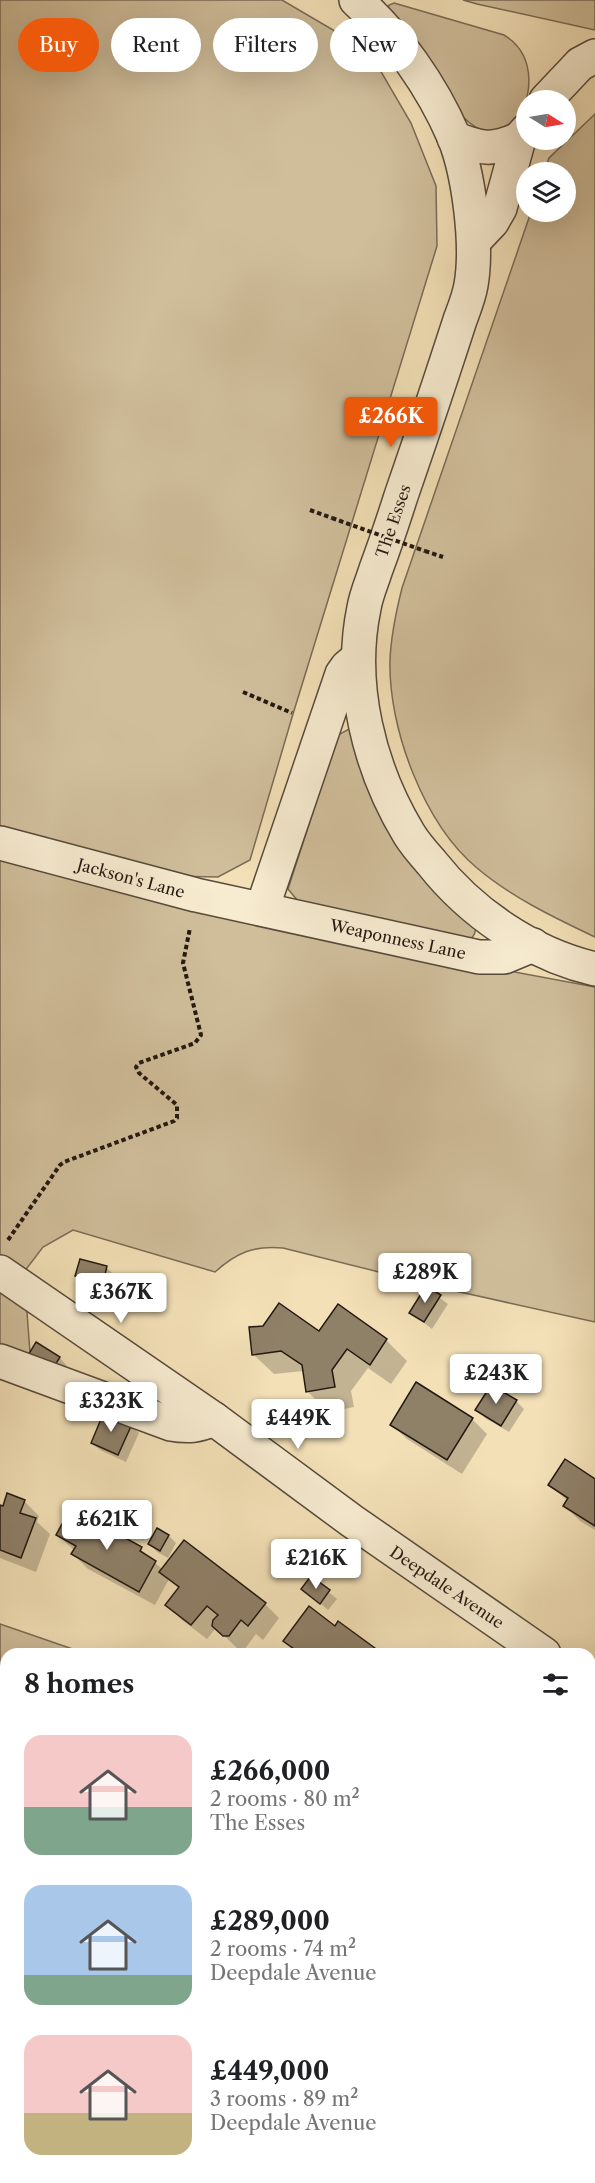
<!DOCTYPE html>
<meta charset="utf-8">
<style>
body{margin:0;font-family:"Libre Caslon Text",serif;background:#f6f6f6;color:#202124;height:100vh;display:flex;flex-direction:column;font-size:22px;white-space:nowrap}
*{box-sizing:border-box;margin:0}
p{font-size:20px;color:#757577}
.icon{flex:none;width:33px;height:33px;fill:none;stroke:currentColor;stroke-width:2;stroke-linecap:round;stroke-linejoin:round}
.map{position:relative;flex:1;overflow:hidden}
.details{position:absolute;left:0px;top:1648px;width:596px;height:536px;display:flex;flex-direction:column;background:#fff;border-radius:18px 18px 0 0;box-shadow:0 6px 24px #0002}
.details>*{flex:none}
.banner{position:absolute;left:18px;top:18px;width:560px;height:54px;display:flex;gap:12px}
.needle{width:39px;rotate:101deg}
.buttons{position:absolute;left:516px;top:90px;display:grid;gap:12px}
.buttons a{display:grid;place-items:center;width:60px;height:60px;border-radius:50%;background:#fff;box-shadow:0 6px 24px #0002;font-size:30px}
.price{position:absolute;translate:-50% -51px;padding:0 14px;border-radius:6px;background:#fff;color:#222;font-size:20px;line-height:39px;filter:drop-shadow(0 2px 3px #0008)}
.price::after{content:'';position:absolute;left:50%;top:36px;width:18px;height:14px;margin-left:-9px;background:inherit;clip-path:polygon(0 0,100% 0,50% 100%)}
.price.current{background:#ea580c;color:#fff}
ul{padding:0;list-style:none}
li{display:flex;align-items:center;gap:18px;height:150px;padding:0 24px}
li span{display:grid;place-items:center;flex:none;width:168px;height:120px;border-radius:18px;color:#555}
li>.icon{margin-inline-start:auto}
span .icon{width:72px;height:72px;fill:#fffc;stroke-width:1}
li b{font-size:26px}
h2{display:flex;justify-content:space-between;align-items:center;height:72px;padding:0 24px;font-size:26px}
.chip{padding:0 21px;border-radius:27px;background:#fff;box-shadow:0 6px 24px #0002;font-size:21px;line-height:54px}
.chip.current{background:#ea580c;color:#fff}
.map>svg:first-child{display:block}
.green{fill:#d0be9b;stroke:#7a6b56;stroke-width:1.5}
.shadow{fill:#0003}
.building{fill:#8f8068;stroke:#231812;stroke-width:1.5}
.lines{fill:none;stroke-linecap:round;stroke-linejoin:round}
.minor-casing{stroke:#574a3b;stroke-width:36}
.path{stroke:#231812;stroke-width:4;stroke-dasharray:4.5 3;stroke-linecap:butt}
.minor{stroke:#f7ebd0;stroke-width:33}
.path-bridge{stroke:#231812;stroke-width:4;stroke-dasharray:4.5 3;stroke-linecap:butt}
.labels{text-anchor:middle;stroke-width:5;stroke-linejoin:round;paint-order:stroke}
.street-label{font-size:16px;fill:#231812;stroke:#f7ebd0}
</style>
<div class="map">
<svg width="595" height="2183" viewBox="0 0 595 2183">
<rect width="100%" height="100%" fill="#f3e0b7"/>
<filter id="stains"><feTurbulence type="fractalNoise" baseFrequency=".00333" numOctaves="4"/><feColorMatrix values="0 0 0 0 .2 0 0 0 0 .09 0 0 0 0 .02 0 0 0 .5 -.17"/></filter>
<radialGradient id="worn" r=".72"><stop offset=".6" stop-color="#630" stop-opacity="0"/><stop offset="1" stop-color="#630" stop-opacity=".3"/></radialGradient>
<!-- green -->
<g class="green">
<path d="M0,0H282L369,51L411,123L436,186L437,246L293,714L250,860L218,877L167,876L0,826Z"/>
<path d="M463,0H595V30L477,4Z"/>
<path d="M394,3L504,35C538,56 534,101 511,129C481,133 478,132 456,110L388,9L389,5Z"/>
<path d="M595,114V937C555,918 511,897 477,868C424,824 388,728 390,660C391,635 396,612 402,588L531,212H566V172H544L549,158Z"/>
<path d="M349,729L353,731L475,924C476,932 475,936 469,940L298,901L288,889L338,735Z"/>
<path d="M0,859L232,919L595,987V1322L451,1290L283,1248C254,1245 236,1253 215,1272L73,1230L43,1247L24,1272L31,1366L0,1349Z"/>
<path d="M0,1624L87,1654H6V2178H590V1897L595,1900V2183H0Z"/>
</g>
<!-- shadow -->
<g class="shadow">
<path d="M106,1267L114,1275L111,1290L84,1283L77,1275Z"/>
<path d="M427,1288L448,1304L432,1329L411,1313Z"/>
<path d="M338,1306L386,1340L407,1361L391,1384L368,1368L351,1391L354,1407L328,1412L307,1391L303,1371L274,1374L253,1354L319,1333Z"/>
<path d="M36,1344L60,1358L67,1366L59,1379Z"/>
<path d="M491,1387L516,1401L524,1409L509,1432L485,1418L477,1410Z"/>
<path d="M472,1419L487,1434L462,1474L407,1439L392,1425Z"/>
<path d="M131,1426L139,1433L126,1462L100,1450L92,1443Z"/>
<path d="M595,1480V1530L580,1521L565,1506L568,1501L550,1485Z"/>
<path d="M24,1501L39,1516L37,1522L50,1534L36,1572L0,1558V1506L4,1508Z"/>
<path d="M88,1526L120,1530L163,1570L265,1604L279,1618L263,1640L256,1634L244,1650H239L216,1628L207,1639L182,1620L167,1605L179,1589L169,1579L155,1605L88,1569L73,1554L75,1551L58,1535Z"/>
<path d="M158,1530L169,1536L176,1543L168,1558L157,1552L150,1544Z"/>
<path d="M311,1578L337,1599L328,1610L303,1589Z"/>
<path d="M339,1624L381,1654H299L285,1641L335,1628Z"/>
<path d="M590,1787L595,1791V1862L590,1857Z"/>
</g>
<!-- building -->
<g class="building">
<path d="M80,1259L107,1266L103,1283L75,1276Z"/>
<path d="M426,1286L441,1295L424,1322L409,1313Z"/>
<path d="M279,1303L319,1331L338,1304L387,1339L370,1365L347,1349L332,1370L335,1387L306,1392L302,1365L281,1351L252,1355L249,1327L263,1326Z"/>
<path d="M36,1342L60,1357L51,1372L27,1357Z"/>
<path d="M416,1382L473,1418L447,1460L390,1425Z"/>
<path d="M491,1385L517,1400L501,1426L475,1410Z"/>
<path d="M104,1412L132,1424L118,1455L91,1443Z"/>
<path d="M565,1459L595,1479V1526L563,1506L568,1498L548,1485Z"/>
<path d="M7,1493L25,1500L20,1513L36,1518L21,1558L0,1550V1505L3,1506Z"/>
<path d="M68,1513L88,1524L91,1519L108,1528L110,1523L121,1529L118,1534L142,1547L140,1551L156,1561L139,1592L71,1554L76,1546L56,1535Z"/>
<path d="M157,1528L169,1535L160,1551L148,1544Z"/>
<path d="M184,1540L266,1603L248,1626L241,1620L229,1636H223L212,1626L213,1620L218,1615L207,1606L191,1625L165,1605L179,1587L159,1572Z"/>
<path d="M311,1576L330,1590L320,1604L301,1589Z"/>
<path d="M309,1606L335,1626L338,1621L383,1654H308L304,1651L301,1654L283,1641Z"/>
<path d="M590,1785L595,1789V1859L590,1856Z"/>
</g>
<g class="lines">
<defs>
<g id="minor">
<path d="M356,0C397,36 432,86 454,137C469,174 478,245 471,285C469,297 464,309 460,320C441,379 421,438 401,496C393,521 385,545 376,569C372,582 366,595 364,608C348,684 369,768 409,834C415,844 423,853 431,862C471,913 531,954 595,969"/>
<path d="M546,100L580,64L595,56"/>
<path d="M454,138C480,149 493,151 519,139"/>
<path d="M474,241L492,222L500,208L519,139L526,131"/>
<path d="M0,843L196,895L479,957H504L533,945"/>
<path d="M262,909L342,674L347,667L358,658"/>
<path d="M0,1272L214,1419"/>
<path d="M0,1361L171,1424C188,1427 198,1426 214,1419L352,1521L544,1654"/>
<path d="M590,1687L595,1690"/>
</g>
</defs>
<!-- minor casing -->
<use href="#minor" class="minor-casing"/>
<!-- path -->
<g class="path">
<path d="M310,510L332,518"/>
<path d="M425,551L443,557"/>
<path d="M243,692L292,713"/>
<path d="M8,1240L60,1165L64,1162L174,1121L177,1118V1105L139,1073L136,1067L139,1063L195,1043L201,1035L183,963L190,928"/>
</g>
<!-- minor -->
<use href="#minor" class="minor"/>
<!-- path-bridge -->
<path class="path-bridge" d="M332,518L425,551"/>
</g>
<g class="labels">
<!-- street labels -->
<g class="street-label">
<text transform="translate(393 521) rotate(-71)" y="6">The Esses</text>
<text transform="translate(131 878) rotate(15)" y="6">Jackson's Lane</text>
<text transform="translate(398 939) rotate(12)" y="6">Weaponness Lane</text>
<text transform="translate(447 1587) rotate(34)" y="6">Deepdale Avenue</text>
</g>
</g>
<rect width="100%" height="100%" filter="url(#stains)"/>
<rect width="100%" height="100%" fill="url(#worn)"/>
</svg>
<div class="buttons">
<a><svg class="needle" viewBox="-14 -14 28 28"><path d="M0-13l5 13h-10z" fill="#e53935"/><path d="M0 13l5-13h-10z" fill="#757577"/></svg></a>
<a><svg class="icon" aria-label="layers" viewBox="0 0 24 24"><path d="M12 4l9 5-9 5-9-5zM3 14l9 5 9-5"/></svg></a>
</div>
<b class="price current" style="left:391px;top:448px">£266K</b>
<b class="price" style="left:425px;top:1304px">£289K</b>
<b class="price" style="left:121px;top:1324px">£367K</b>
<b class="price" style="left:496px;top:1405px">£243K</b>
<b class="price" style="left:111px;top:1433px">£323K</b>
<b class="price" style="left:298px;top:1450px">£449K</b>
<b class="price" style="left:107px;top:1551px">£621K</b>
<b class="price" style="left:316px;top:1590px">£216K</b>
<div class="banner">
<a class="chip current">Buy</a>
<a class="chip">Rent</a>
<a class="chip">Filters</a>
<a class="chip">New</a>
</div>
<section class="details">
<h2>8 homes<svg class="icon" aria-label="filters" viewBox="0 0 24 24"><path d="M4 7h16M4 17h16"/><circle cx="9" cy="7" r="2"/><circle cx="15" cy="17" r="2"/></svg></h2>
<ul>
<li><span style="background:linear-gradient(#f6c9c9 60%,#7fa58c 0)"><svg class="icon" aria-label="home" viewBox="0 0 24 24"><path d="M3 11l9-7 9 7M6 9v11h12V9"/></svg></span><div><b>£266,000</b><p>2 rooms · 80 m²</p><p>The Esses</p></div></li>
<li><span style="background:linear-gradient(#a9c7e8 75%,#7fa58c 0)"><svg class="icon" aria-label="home" viewBox="0 0 24 24"><path d="M3 11l9-7 9 7M6 9v11h12V9"/></svg></span><div><b>£289,000</b><p>2 rooms · 74 m²</p><p>Deepdale Avenue</p></div></li>
<li><span style="background:linear-gradient(#f6c9c9 65%,#c2b280 0)"><svg class="icon" aria-label="home" viewBox="0 0 24 24"><path d="M3 11l9-7 9 7M6 9v11h12V9"/></svg></span><div><b>£449,000</b><p>3 rooms · 89 m²</p><p>Deepdale Avenue</p></div></li>
</ul>
</section>
</div>
